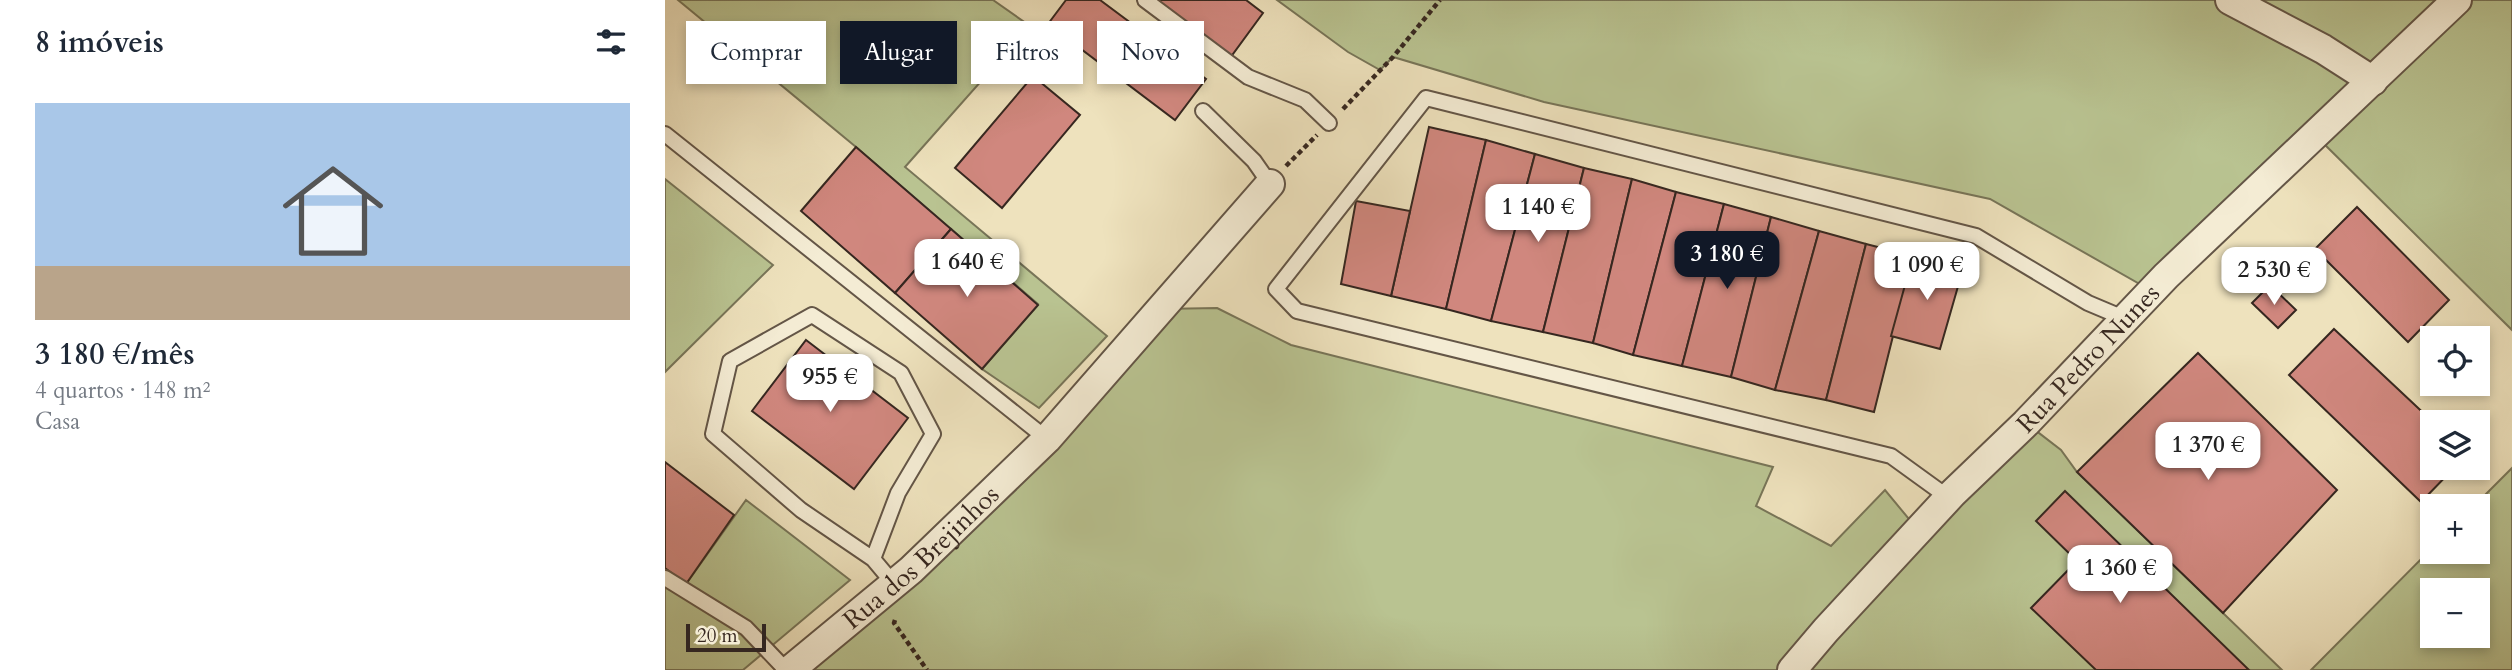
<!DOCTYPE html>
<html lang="pt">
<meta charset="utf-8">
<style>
body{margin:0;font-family:Cardo,serif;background:#f6f6f7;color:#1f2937;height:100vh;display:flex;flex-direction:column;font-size:26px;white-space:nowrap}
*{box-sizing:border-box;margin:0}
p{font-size:23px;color:#747a83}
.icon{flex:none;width:38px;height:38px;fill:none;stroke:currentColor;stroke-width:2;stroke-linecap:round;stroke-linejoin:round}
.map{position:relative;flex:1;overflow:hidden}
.sheet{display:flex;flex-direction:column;background:#fff;width:665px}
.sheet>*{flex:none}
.banner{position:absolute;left:21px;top:21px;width:665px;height:63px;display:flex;gap:14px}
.tools{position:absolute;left:1755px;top:326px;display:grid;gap:14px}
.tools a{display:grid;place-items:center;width:70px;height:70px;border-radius:0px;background:#fff;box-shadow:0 4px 10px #0003;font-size:35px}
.scale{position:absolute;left:21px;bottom:18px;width:80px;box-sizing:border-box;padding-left:7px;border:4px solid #362720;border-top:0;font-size:19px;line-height:24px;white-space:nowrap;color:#362720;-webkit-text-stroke:5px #f4ecd4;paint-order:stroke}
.price{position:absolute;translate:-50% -60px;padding:0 16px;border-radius:14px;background:#fff;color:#222;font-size:23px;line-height:46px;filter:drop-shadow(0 2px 4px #0008)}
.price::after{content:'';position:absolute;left:50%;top:42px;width:21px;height:16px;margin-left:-10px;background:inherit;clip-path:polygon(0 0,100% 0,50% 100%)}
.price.selected{background:#111827;color:#fff}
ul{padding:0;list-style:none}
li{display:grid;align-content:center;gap:14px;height:371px;padding:0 35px}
li span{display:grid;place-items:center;height:217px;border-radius:0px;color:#555}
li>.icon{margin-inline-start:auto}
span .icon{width:126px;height:126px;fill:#fffc;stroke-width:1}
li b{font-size:30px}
h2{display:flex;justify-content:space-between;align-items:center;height:84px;padding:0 35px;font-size:30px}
.chip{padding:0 24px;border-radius:0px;background:#fff;box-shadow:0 4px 10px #0003;font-size:24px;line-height:63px}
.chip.selected{background:#111827;color:#fff}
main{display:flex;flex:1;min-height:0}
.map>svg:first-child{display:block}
.green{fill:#b9c391;stroke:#787558;stroke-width:2;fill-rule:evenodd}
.building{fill:#d0877e;stroke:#362720;stroke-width:2}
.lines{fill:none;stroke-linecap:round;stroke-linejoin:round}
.service-casing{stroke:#645647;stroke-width:18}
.minor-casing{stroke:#645647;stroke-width:32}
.path{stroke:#362720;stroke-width:4.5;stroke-dasharray:5 3.5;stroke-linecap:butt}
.service{stroke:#f4ecd4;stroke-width:14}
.minor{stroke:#f4ecd4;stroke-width:28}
.labels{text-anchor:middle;stroke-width:5;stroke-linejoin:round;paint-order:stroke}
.street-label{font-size:26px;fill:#362720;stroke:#f4ecd4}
</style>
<main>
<section class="sheet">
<h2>8 imóveis<svg class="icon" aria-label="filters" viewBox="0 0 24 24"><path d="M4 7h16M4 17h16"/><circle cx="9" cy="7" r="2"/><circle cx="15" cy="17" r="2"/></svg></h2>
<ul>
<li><span style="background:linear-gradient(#a9c7e8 75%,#b9a48a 0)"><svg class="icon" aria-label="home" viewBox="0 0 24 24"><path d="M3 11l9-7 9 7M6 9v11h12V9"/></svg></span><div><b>3 180 €/mês</b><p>4 quartos · 148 m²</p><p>Casa</p></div></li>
</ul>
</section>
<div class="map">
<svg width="1847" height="670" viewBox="0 0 1847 670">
<rect width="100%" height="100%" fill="#eee2bd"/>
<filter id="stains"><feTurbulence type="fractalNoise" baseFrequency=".00286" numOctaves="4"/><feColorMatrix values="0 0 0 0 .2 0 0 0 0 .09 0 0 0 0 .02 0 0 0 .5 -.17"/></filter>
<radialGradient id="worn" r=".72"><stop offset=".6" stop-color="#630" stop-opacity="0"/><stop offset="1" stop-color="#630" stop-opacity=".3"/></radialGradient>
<!-- green -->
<g class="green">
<path d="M13,0H328L365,26L240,167L442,336L374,408L317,369L373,304L191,147Z"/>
<path d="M612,0H1847V330L1650,135L1487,291L1325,199L879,102L728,57L715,70L683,52Z"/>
<path d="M0,179L108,265L0,372Z"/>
<path d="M552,308L626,345L1108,467L1091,506L1166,546L1220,490L1253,530L1361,423L1396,450L1412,472L1617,670H125L495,309Z"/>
<path d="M1847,468V670H1646L1767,548L1768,551H1813V506H1809ZM1768,590H1813V635H1768Z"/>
<path d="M81,500L185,580L78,670H0V568L21,584Z"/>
</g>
<!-- building -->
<g class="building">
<path d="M401,0H435L541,79L510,120L383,24Z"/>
<path d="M485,0H581L598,13L565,58Z"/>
<path d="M368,76L415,115L337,208L290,168Z"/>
<path d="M764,127L821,140L781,309L726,296Z"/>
<path d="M821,140L870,154L826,321L781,309Z"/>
<path d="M191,147L286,229L230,293L136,211Z"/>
<path d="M870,154L919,168L878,332L826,321Z"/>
<path d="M919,168L967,179L928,343L878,332Z"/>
<path d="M967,179L1011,192L968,355L928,343Z"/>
<path d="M1011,192L1059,204L1017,366L968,355Z"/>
<path d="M691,201L745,211L726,296L676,284Z"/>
<path d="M1059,204L1106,217L1066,377L1017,366Z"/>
<path d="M1692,207L1784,300L1743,342L1650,249Z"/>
<path d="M1106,217L1154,231L1110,390L1066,377Z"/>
<path d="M286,229L373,305L317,369L230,293Z"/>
<path d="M1154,231L1201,244L1161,400L1110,390Z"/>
<path d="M1201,244L1248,256L1209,412L1161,400Z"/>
<path d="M1248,256L1298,269L1275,349L1226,336Z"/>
<path d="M1605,285L1631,310L1613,328L1587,303Z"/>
<path d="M1669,329L1768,422V467H1790L1756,502L1624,375Z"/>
<path d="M141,340L243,418L189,489L87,411Z"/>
<path d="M1533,353L1672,490L1558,613L1412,472Z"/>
<path d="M0,462L69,515L21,584L0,568Z"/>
<path d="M1400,491L1584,670H1431L1366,608L1412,561L1371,521Z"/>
</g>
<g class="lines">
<defs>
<g id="service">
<path d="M480,0L583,77L640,100L664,123"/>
<path d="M538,111L589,161L605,184"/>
<path d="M0,134L382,439"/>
<path d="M1284,498L1226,456L632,311L611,289L761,98L1311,236L1423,303L1461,319"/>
<path d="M208,559L136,510L48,434L65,361L147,315L236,373L268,434L233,493L208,559L229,584"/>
<path d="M0,578L81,628L121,670"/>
</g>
<g id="minor">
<path d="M1565,0L1658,49L1708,81"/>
<path id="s1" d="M125,670L246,570L382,439L605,184"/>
<path id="s2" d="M1127,670L1161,630L1287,494L1361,423L1501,276L1792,0"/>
</g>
</defs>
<!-- service casing -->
<use href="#service" class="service-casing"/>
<!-- minor casing -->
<use href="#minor" class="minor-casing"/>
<!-- path -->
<g class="path">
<path d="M678,109L728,57L775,0"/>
<path d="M621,166L652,135"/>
<path d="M230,620L229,623L262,670"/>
</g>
<!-- service -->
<use href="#service" class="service"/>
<!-- minor -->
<use href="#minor" class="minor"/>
</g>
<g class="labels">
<!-- street labels -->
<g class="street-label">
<text dy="9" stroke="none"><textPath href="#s2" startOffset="430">Rua Pedro Nunes</textPath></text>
<text dy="9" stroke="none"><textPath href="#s1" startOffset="173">Rua dos Brejinhos</textPath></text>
</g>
</g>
<rect width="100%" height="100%" filter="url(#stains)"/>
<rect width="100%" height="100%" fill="url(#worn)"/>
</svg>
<div class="tools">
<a><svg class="icon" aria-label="locate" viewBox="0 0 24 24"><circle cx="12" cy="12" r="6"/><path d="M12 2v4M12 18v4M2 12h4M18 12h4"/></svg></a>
<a><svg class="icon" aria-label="layers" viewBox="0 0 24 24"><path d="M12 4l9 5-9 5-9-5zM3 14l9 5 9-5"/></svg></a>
<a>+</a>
<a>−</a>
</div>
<div class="scale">20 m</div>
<b class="price" style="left:873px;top:244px">1 140 €</b>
<b class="price selected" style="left:1062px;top:291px">3 180 €</b>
<b class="price" style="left:302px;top:299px">1 640 €</b>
<b class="price" style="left:1262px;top:302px">1 090 €</b>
<b class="price" style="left:1609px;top:307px">2 530 €</b>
<b class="price" style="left:165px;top:414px">955 €</b>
<b class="price" style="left:1543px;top:482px">1 370 €</b>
<b class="price" style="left:1455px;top:605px">1 360 €</b>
<div class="banner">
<a class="chip">Comprar</a>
<a class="chip selected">Alugar</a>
<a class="chip">Filtros</a>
<a class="chip">Novo</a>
</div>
</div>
</main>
